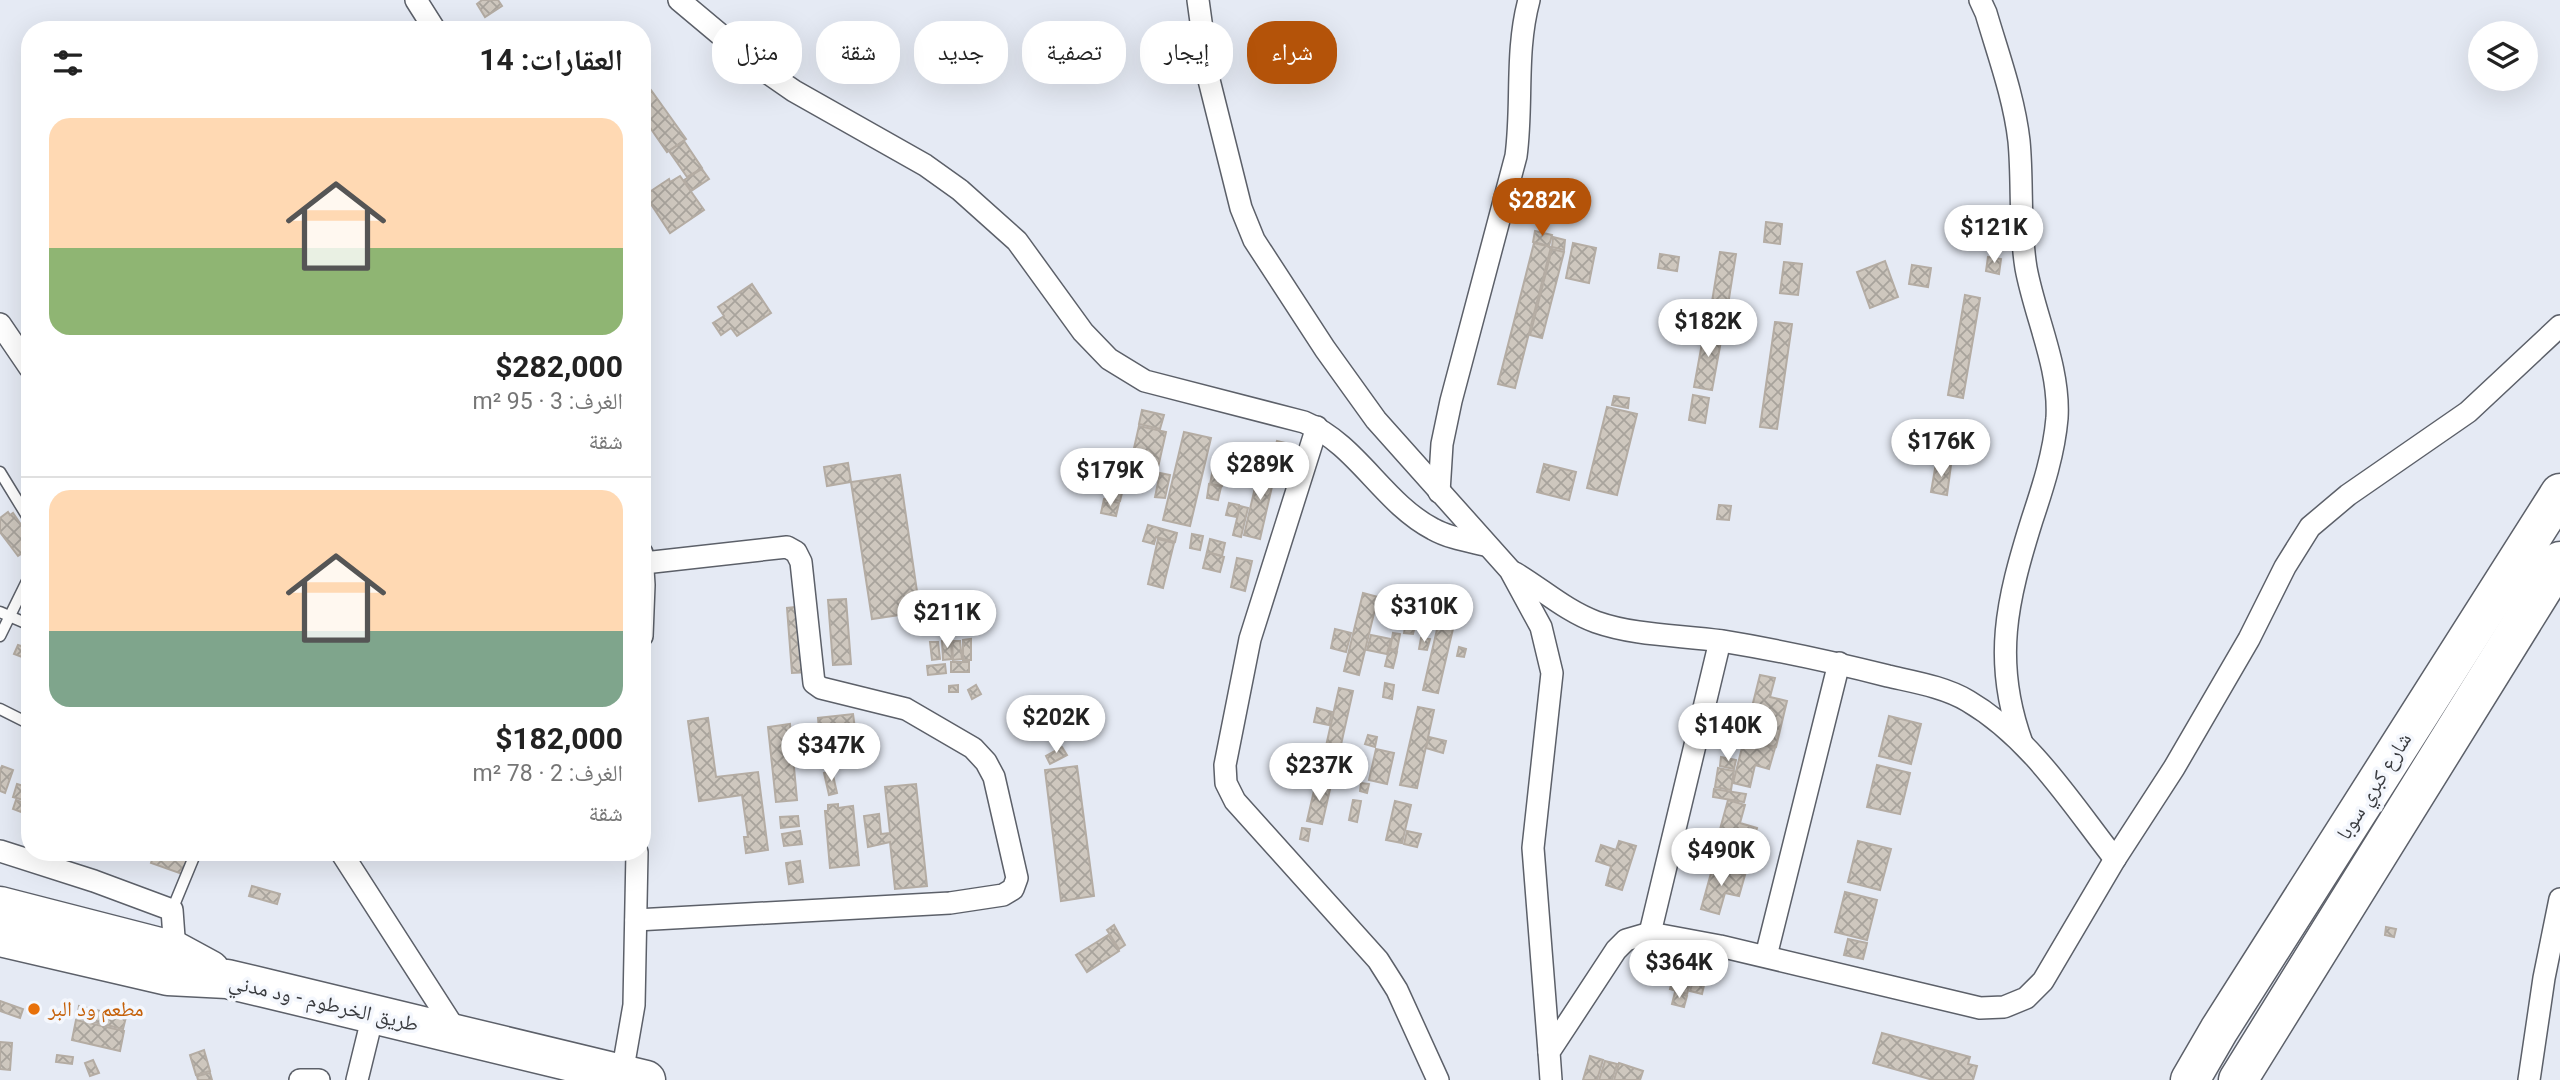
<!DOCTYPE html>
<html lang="ar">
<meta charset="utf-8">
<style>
body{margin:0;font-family:Roboto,"Noto Naskh Arabic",sans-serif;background:#f6f6f6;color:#222;direction:rtl;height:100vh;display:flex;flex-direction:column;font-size:26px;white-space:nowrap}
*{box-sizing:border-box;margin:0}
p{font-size:23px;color:#767676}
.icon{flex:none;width:38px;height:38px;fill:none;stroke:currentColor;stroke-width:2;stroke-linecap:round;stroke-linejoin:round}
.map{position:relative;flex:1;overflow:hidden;direction:ltr}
.drawer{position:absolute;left:21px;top:21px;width:630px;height:840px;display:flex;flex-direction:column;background:#fff;border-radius:28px;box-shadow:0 7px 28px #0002;direction:rtl}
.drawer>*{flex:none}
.banner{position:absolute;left:672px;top:21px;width:665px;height:63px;direction:rtl;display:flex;gap:14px}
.buttons{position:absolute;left:2468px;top:21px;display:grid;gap:14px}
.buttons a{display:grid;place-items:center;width:70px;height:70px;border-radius:50%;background:#fff;box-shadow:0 7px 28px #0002;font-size:35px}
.price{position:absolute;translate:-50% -60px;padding:0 16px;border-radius:24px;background:#fff;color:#222;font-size:23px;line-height:46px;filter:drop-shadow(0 2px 4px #0008)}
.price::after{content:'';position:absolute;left:50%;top:42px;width:21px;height:16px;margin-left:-10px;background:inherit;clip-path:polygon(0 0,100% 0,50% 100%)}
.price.active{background:#b45309;color:#fff}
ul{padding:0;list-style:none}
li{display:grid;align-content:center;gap:14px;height:371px;padding:0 28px}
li+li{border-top:2px solid #e0e0e0}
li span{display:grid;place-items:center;height:217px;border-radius:21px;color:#555}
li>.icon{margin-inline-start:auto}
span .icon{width:126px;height:126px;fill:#fffc;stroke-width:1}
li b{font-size:30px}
h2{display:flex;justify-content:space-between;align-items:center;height:84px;padding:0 28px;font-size:30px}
.chip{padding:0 24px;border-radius:28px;background:#fff;box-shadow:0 7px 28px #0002;font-size:24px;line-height:63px}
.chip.active{background:#b45309;color:#fff}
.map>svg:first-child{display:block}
.building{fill:url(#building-cross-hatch);stroke:#b4aca3;stroke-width:2}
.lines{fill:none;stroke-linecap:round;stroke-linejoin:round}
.lane-casing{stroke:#5c6069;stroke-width:13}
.street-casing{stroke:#5c6069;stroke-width:24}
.highway-casing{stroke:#5c6069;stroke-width:41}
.lane{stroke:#fff;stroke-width:10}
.street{stroke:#fff;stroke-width:21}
.highway{stroke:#fff;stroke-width:38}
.food-dot{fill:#e8710a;stroke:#f4f7fd;stroke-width:2.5}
.labels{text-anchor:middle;stroke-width:7;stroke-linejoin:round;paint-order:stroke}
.street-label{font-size:21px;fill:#393b3f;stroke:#f4f7fd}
.food-label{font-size:21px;fill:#c56008;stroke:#f4f7fd;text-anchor:start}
</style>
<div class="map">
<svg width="2560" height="1080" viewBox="0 0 2560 1080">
<defs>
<pattern id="building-cross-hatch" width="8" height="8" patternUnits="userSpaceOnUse" patternTransform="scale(1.75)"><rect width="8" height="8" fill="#cec7be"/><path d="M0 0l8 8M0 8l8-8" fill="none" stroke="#a8a39c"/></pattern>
</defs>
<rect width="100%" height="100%" fill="#e5eaf4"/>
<!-- building -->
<g class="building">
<path d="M482,0H498L502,6L485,17L477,4Z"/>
<path d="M651,90L686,139L667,152L642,116V96Z"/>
<path d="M684,141L702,168L687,177L669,151Z"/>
<path d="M702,169L709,179L691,191L684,180Z"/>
<path d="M680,176L704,210L670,233L645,195L669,179L670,182Z"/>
<path d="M1547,192L1558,196L1551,213L1540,209Z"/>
<path d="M1766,222L1782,224L1780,244L1764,242Z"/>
<path d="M1535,231L1552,235L1549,246L1533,242Z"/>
<path d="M1553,237L1565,240L1564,250L1552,247Z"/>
<path d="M1534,243L1551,247L1515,388L1498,384Z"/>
<path d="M1573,243L1596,248L1589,283L1566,278Z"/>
<path d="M1552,249L1564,252L1542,338L1530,335Z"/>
<path d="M1720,252L1736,254L1727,311L1711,308Z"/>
<path d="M1660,254L1679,257L1677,271L1658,268Z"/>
<path d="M1988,257L2001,259L1999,274L1986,271Z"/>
<path d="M1885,261L1898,297L1870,308L1857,272Z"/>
<path d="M1784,262L1802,264L1798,295L1780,293Z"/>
<path d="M1912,265L1931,268L1928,287L1909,284Z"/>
<path d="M752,284L771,313L737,336L731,328L721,335L713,323L724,316L718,307Z"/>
<path d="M1965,295L1980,298L1963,398L1948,395Z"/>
<path d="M1775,322L1792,324L1777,429L1760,427Z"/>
<path d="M1705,327L1723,330L1712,390L1694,387Z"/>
<path d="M1693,395L1709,398L1705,423L1689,420Z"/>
<path d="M1614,396L1629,398L1628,408L1612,405Z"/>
<path d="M1607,407L1637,414L1617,495L1587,488Z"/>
<path d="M1142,410L1164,415L1160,429L1139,424Z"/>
<path d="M1943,424L1959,427L1955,457L1938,454Z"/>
<path d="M1139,426L1166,432L1157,472L1130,466Z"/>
<path d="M1184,432L1211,438L1190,526L1163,520Z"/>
<path d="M1277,441L1285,443L1282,452L1274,450Z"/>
<path d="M848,463L851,482L827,486L824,467Z"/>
<path d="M1936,463L1951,465L1947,495L1931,492Z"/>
<path d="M1115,464L1130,468L1126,483L1112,480Z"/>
<path d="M1544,464L1576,472L1569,500L1537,492Z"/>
<path d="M1260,466L1276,469L1260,539L1244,535Z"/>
<path d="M1213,469L1225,471L1222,486L1210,484Z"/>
<path d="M1160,473L1170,475L1165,498L1155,497Z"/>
<path d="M900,475L920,612L872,619L851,482Z"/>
<path d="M1110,481L1124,485L1120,501L1106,498Z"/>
<path d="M1209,484L1221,487L1218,500L1207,498Z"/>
<path d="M1104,499L1119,503L1116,516L1101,513Z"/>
<path d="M1229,503L1239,505L1237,517L1226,515Z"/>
<path d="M1719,505L1731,506L1729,520L1717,519Z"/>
<path d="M1240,506L1248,508L1241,537L1233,535Z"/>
<path d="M8,512L10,515L13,513L30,538V548L18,556L0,532V518Z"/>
<path d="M1148,525L1177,533L1175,542L1156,537L1154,544L1143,541Z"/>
<path d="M1192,534L1203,536L1200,550L1190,548Z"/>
<path d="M1158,539L1174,543L1163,588L1148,584Z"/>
<path d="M1210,539L1225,543L1222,556L1207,552Z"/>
<path d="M1207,552L1224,557L1220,572L1203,568Z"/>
<path d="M1237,558L1252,561L1245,591L1231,587Z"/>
<path d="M1363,593L1378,597L1359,675L1344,671Z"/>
<path d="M846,599L851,664L833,665L828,600Z"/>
<path d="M804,606L809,672L792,673L787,608Z"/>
<path d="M1441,612L1456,616L1438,693L1423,690Z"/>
<path d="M955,614L959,633L951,634L948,615Z"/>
<path d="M1407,615L1417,618L1413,634L1404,633Z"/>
<path d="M939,616H946L949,634L942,635Z"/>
<path d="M1335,629L1351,633L1346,652L1331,648Z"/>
<path d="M1393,633L1400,634L1397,650L1390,649Z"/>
<path d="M1371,635L1391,639L1387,654L1367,650Z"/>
<path d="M1421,638L1430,639L1427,650L1419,649Z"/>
<path d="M971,639V660H963V640Z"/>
<path d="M942,641H951L952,659L943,660Z"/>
<path d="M952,641H960L962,659L953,660Z"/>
<path d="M930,642H938L940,659L932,660Z"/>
<path d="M18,645L30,649V660L14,654Z"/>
<path d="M1459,647L1466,649L1464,657L1457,656Z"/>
<path d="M1389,650L1397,652L1393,668L1385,666Z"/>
<rect x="951" y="662" width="18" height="10"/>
<path d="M945,664L946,673L928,675L927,666Z"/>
<path d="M1760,675L1775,678L1770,697L1787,701L1776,747L1744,739Z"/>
<path d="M1385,683L1394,685L1392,699L1383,697Z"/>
<path d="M958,685V692H949V686Z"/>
<path d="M976,685L981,694L972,699L968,690Z"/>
<path d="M1339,688L1353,691L1336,767L1322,764Z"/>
<path d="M1418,707L1434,710L1417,788L1400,785Z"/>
<path d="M1317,708L1332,712L1329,725L1314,722Z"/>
<path d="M853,714L856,736L820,741L818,718Z"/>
<path d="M1889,716L1921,724L1911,764L1879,756Z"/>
<path d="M708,718L716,777L758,772L768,850L746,853L744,837H748L742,795L699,801L688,721Z"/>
<path d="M790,724L797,800L776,802L768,727Z"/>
<path d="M1368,735L1377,737L1375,747L1365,744Z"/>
<path d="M1429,737L1446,741L1443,753L1426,748Z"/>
<path d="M1744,740L1775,748L1769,769L1755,765L1750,787L1733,783Z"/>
<path d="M1062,747L1067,755L1050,764L1046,756Z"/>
<path d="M1376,749L1394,753L1387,784L1369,780Z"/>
<path d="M1721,757L1736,760L1734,769L1720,766Z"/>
<path d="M1877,765L1910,773L1900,814L1867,807Z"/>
<path d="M2,766L13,770L5,793L0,791V770Z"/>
<path d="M1077,766L1094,896L1061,901L1045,770Z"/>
<path d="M1718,768L1734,771L1731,790L1715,787Z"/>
<path d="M832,771L837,793L829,795L824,773Z"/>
<path d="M1316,782L1331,785L1322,824L1307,821Z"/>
<path d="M1361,783L1369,784L1367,793L1360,791Z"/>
<path d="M17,784L30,788V802L13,797Z"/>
<path d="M916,784L927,886L895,889L890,842L868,847L864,816L879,814L881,834L890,833L885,787Z"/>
<path d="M1714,789L1746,794L1744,802L1713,797Z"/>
<path d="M16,800L24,803L21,812L13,809Z"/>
<path d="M1353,800L1361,801L1357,822L1349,820Z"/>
<path d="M1728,800L1745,805L1740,823L1757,828L1753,841L1736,836L1733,849L1716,844Z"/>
<path d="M1395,801L1411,805L1402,843L1386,840Z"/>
<path d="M838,804V808L853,806L859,865L830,868L825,811H828V805Z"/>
<path d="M798,816L799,826L781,828L780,817Z"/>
<path d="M1302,828L1310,829L1308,841L1300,839Z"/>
<path d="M800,831L802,844L784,846L782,834Z"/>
<path d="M1407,831L1421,834L1417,847L1404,844Z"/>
<path d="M1619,841L1636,846L1622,890L1606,885L1611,866L1596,861L1601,845L1616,850Z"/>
<path d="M1858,841L1891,849L1880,890L1848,882Z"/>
<path d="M1699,850L1714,855L1711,866L1696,862Z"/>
<path d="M155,852H190L185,875L151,863Z"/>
<path d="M800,861L803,882L789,884L786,863Z"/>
<path d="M1713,866L1745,875L1739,896L1725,893L1719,914L1701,909Z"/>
<path d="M252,886L280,894L277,904L249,896Z"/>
<path d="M1845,892L1877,900L1867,940L1835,932Z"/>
<path d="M1114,925L1125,945L1119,949L1107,930Z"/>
<path d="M2386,927L2396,929L2394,937L2385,935Z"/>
<path d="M1108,935L1119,951L1087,972L1076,955Z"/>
<path d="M1848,939L1867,943L1863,959L1844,955Z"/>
<path d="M1703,963L1711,965L1709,973L1701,970Z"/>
<path d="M1683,964L1695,968L1687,994L1670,989L1674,974L1680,975Z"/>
<path d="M1694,978L1705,981L1702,994L1690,991Z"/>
<path d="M1675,992L1687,996L1684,1007L1672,1004Z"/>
<path d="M0,1001L23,1009L20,1018L0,1011Z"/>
<path d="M79,1006L126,1017L123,1029L77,1018Z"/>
<path d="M76,1020L124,1031L120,1051L72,1040Z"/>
<path d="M1882,1033L1970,1057L1968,1064L1977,1066L1973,1080H1933L1873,1063Z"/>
<path d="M0,1042L12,1043L10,1070L0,1069Z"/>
<path d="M204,1050L210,1071L196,1075L190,1055Z"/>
<path d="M57,1055L73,1057L72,1064L56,1062Z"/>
<path d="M1590,1056L1603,1060L1597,1080H1583Z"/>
<path d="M93,1060L99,1073L90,1076L85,1063Z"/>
<path d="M1605,1061L1617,1064L1612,1080H1599Z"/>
<path d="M1619,1063L1643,1071L1640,1080H1614Z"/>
<path d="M210,1073L212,1080H198L197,1076Z"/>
</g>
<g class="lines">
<defs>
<g id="lane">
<path d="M0,472L30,521"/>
<path d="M0,612L30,625"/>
<path d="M0,636L30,575"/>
<path d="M0,709L30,724"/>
<path d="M172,910L196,852"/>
</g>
<g id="street">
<path d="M416,0L435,30"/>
<path d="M679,0L759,67L794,91L925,165L960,190L1017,241L1083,332L1109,359L1145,381L1304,422C1357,444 1383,503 1433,529C1449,538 1468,541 1485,545"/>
<path d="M1198,0L1209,80L1241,208L1254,240L1325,349L1376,420L1510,570L1541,627L1552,673L1533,848L1549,1052"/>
<path d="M1980,0L1986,13C1998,54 2014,97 2019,141C2023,183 2019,226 2026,268C2035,317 2060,367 2057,418C2054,453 2043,487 2032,520C2007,600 1992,661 2022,743"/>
<path d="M0,324L30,368"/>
<path d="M1317,427L1250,639L1225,765L1226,783L1235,801L1378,960L1397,990L1438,1080"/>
<path d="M1439,492L1442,444L1451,401L1516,156C1523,104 1515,52 1529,0"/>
<path d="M642,553L644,585L642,636"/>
<path d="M1515,573C1542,589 1566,611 1596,622C1636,636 1680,635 1722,641C1777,650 1833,662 1888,676C1914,682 1945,687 1968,701C2031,738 2071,803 2115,859"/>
<path d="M0,851L94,881L172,910L175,951L173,957"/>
<path d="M341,852L458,1034"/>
<path d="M636,920L950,903L1003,895L1013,889L1017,878L994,777L986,762L973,748L906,709L821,688L814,683L801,562L796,552L787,547L644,563"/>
<path d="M1650,933L1720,641"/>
<path d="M1766,956L1839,663"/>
<path d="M622,1074L634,1005L637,852"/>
<path d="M300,1080H319"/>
<path d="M357,1080L373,1015"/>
<path d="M1551,1080L1549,1052L1616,950L1626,940L1650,933L1720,946L1980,1008L2004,1007L2026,998L2043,981L2115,859L2174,768L2249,639L2285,567L2310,527L2348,495L2468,412L2560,326"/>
<path d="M2529,1080L2544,978L2560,899"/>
</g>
<g id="highway">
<path d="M0,906L175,951L210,970"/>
<path d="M0,937L168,976L227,979L265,988L646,1080"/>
<path d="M2190,1080L2219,1030L2560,493"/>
<path d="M2238,1080L2560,561"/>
</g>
</defs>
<!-- lane casing -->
<use href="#lane" class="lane-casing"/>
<!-- street casing -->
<use href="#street" class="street-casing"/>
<!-- highway casing -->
<use href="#highway" class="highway-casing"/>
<!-- lane -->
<use href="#lane" class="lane"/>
<!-- street -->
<use href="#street" class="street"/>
<!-- highway -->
<use href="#highway" class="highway"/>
</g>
<!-- markers -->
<circle class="food-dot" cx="34" cy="1009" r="7"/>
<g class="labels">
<!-- street labels -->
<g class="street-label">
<text transform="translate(2374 786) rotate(-58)" y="7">شارع كبري سوبا</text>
<text transform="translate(324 1003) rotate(13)" y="7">طريق الخرطوم - ود مدني</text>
</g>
<!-- food labels -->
<g class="food-label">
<text x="48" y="1016">مطعم ود البر</text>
</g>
</g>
</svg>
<div class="buttons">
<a><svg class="icon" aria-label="layers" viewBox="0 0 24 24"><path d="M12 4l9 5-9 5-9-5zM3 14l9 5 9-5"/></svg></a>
</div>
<b class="price active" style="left:1542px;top:238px">$282K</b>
<b class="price" style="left:1994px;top:265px">$121K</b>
<b class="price" style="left:1708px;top:359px">$182K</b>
<b class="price" style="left:1941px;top:479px">$176K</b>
<b class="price" style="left:1260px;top:502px">$289K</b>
<b class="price" style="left:1110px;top:508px">$179K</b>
<b class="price" style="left:1424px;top:644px">$310K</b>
<b class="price" style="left:947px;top:650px">$211K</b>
<b class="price" style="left:1056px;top:755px">$202K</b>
<b class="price" style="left:1728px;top:763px">$140K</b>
<b class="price" style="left:831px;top:783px">$347K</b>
<b class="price" style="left:1319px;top:803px">$237K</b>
<b class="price" style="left:1721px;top:888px">$490K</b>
<b class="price" style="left:1679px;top:1000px">$364K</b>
<div class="banner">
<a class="chip active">شراء</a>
<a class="chip">إيجار</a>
<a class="chip">تصفية</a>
<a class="chip">جديد</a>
<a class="chip">شقة</a>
<a class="chip">منزل</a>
</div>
<section class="drawer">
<h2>العقارات: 14<svg class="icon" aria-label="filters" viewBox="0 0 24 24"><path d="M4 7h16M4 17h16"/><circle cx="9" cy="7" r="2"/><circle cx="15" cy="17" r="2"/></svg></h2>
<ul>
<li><span style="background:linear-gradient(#ffd9b3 60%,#8fb573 0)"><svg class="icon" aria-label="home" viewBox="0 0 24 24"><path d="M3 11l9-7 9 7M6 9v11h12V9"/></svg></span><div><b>$282,000</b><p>الغرف: 3 · 95 m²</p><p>شقة</p></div></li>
<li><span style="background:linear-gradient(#ffd9b3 65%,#7fa58c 0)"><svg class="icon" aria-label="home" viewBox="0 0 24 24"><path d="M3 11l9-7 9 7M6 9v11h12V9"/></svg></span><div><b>$182,000</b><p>الغرف: 2 · 78 m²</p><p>شقة</p></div></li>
</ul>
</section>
</div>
